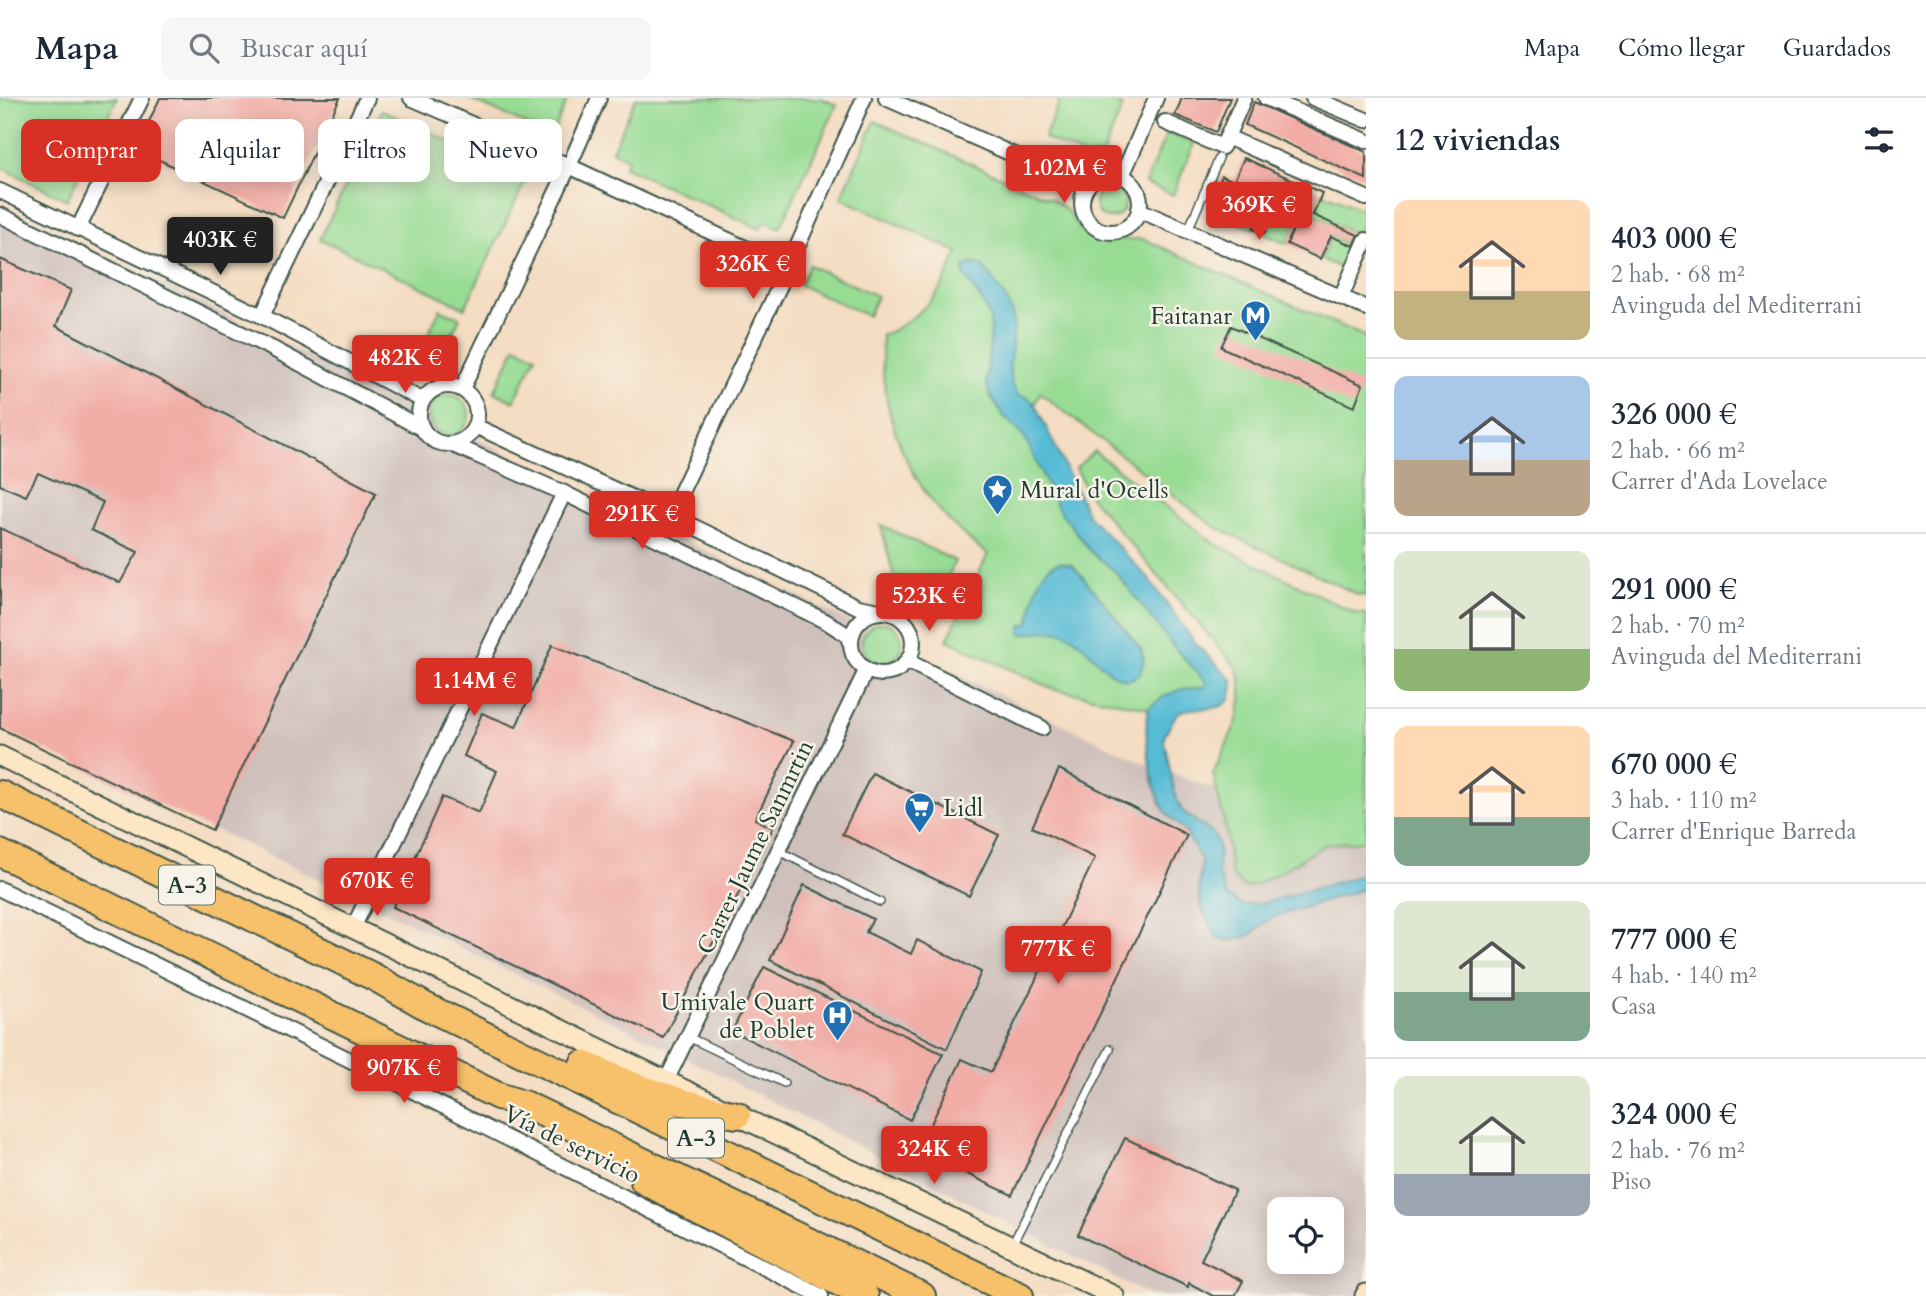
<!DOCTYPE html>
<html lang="es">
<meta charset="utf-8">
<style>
body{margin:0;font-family:Cardo,serif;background:#f6f6f7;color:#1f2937;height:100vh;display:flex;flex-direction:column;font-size:26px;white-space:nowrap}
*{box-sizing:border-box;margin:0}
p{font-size:23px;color:#747a83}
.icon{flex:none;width:38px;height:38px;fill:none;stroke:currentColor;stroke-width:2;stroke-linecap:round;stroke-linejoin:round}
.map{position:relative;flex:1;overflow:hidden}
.panel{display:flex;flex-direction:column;background:#fff;width:560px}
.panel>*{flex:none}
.top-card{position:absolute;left:21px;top:21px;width:665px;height:63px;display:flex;gap:14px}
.buttons{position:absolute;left:1267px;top:1099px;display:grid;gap:14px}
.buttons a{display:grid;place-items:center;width:77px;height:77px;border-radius:14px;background:#fff;box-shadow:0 4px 18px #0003;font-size:35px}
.price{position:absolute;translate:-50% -60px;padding:0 16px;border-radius:7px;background:#d93025;color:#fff;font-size:23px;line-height:46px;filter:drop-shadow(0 2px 4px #0008)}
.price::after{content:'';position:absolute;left:50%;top:42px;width:21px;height:16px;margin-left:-10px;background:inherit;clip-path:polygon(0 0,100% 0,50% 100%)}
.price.selected{background:#222;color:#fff}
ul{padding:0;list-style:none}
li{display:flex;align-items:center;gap:21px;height:175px;padding:0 28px}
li+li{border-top:2px solid #e0e1e3}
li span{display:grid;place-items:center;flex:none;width:196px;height:140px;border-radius:14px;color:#555}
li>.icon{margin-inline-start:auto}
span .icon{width:84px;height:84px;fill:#fffc;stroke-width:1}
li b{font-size:30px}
h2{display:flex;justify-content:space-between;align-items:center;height:84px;padding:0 28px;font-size:30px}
.chip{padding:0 24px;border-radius:14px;background:#fff;box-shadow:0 4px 18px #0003;font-size:24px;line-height:63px}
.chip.selected{background:#d93025;color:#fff}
header{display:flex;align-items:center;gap:42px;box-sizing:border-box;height:98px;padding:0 35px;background:#fff;border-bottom:2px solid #e0e1e3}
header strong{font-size:33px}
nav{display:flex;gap:38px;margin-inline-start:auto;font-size:24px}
.search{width:490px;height:63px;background:#f6f6f7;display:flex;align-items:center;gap:18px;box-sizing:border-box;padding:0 24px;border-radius:14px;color:#747a83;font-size:26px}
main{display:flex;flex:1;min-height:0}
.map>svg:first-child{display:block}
.industrial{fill:#cfc0bb;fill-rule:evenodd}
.green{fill:#98dc94;stroke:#5c8c64;stroke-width:2}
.water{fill:#57bbd5;stroke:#3b7c84;stroke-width:2}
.building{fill:#f1aca5}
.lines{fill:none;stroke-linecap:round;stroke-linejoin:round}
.lane-casing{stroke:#3f5549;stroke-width:10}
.street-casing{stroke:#3f5549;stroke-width:18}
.secondary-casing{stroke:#3f5549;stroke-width:23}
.highway-casing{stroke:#3f5549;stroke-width:30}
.lane{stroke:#fff;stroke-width:7}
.street{stroke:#fff;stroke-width:14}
.secondary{stroke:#fce6c4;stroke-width:19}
.highway{stroke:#f7c06b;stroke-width:26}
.labels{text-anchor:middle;stroke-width:5;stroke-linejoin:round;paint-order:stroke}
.shield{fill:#f7f3e8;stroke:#60746a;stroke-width:2}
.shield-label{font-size:23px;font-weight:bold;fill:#1f3d34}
.poi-label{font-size:24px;fill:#1f3d34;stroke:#f7f3e8;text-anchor:end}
.street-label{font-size:24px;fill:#1f3d34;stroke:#f7f3e8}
</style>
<header>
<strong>Mapa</strong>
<div class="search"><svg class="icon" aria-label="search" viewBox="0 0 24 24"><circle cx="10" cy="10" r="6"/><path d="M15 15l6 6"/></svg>Buscar aquí</div>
<nav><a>Mapa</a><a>Cómo llegar</a><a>Guardados</a></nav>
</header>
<main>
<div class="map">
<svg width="1366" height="1198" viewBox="0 0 1366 1198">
<rect width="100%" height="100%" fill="#f7f3e8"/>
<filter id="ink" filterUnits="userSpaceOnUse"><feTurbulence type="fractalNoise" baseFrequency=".0143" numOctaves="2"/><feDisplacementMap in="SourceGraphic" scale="14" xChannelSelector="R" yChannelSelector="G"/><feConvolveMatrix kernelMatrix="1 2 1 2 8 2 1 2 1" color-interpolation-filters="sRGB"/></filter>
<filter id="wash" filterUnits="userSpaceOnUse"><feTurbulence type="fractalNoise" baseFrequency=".00686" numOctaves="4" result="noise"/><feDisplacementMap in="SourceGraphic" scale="28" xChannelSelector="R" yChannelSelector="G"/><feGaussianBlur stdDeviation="1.57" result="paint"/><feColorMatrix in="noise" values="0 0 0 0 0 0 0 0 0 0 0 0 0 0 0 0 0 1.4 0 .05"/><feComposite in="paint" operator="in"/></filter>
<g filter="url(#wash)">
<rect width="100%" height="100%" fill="#f4ddc2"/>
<!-- industrial -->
<path class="industrial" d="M0,106L930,563L1142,664L1366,748V1198H1151L661,947L346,794L0,630ZM1279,1111H1332V1164H1279Z"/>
<!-- green -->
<g class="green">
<path d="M0,0H117L67,102L0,69Z"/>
<path d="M467,0H568L552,38Z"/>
<path d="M636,0H821L837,7L780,130L764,123L760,131L624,69L628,61L612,53Z"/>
<path d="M1061,0H1103L1123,8L1103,55L1090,60L1044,40Z"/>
<path d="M382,12L527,80L465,210L320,141Z"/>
<path d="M875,23L1053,102C1068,110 1069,117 1079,129C1096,148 1121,140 1143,141L1366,239V498L1359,497L1215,429L1040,295L1035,306L1014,328L1024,338L1091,454L1115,473L1174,549L1206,584L1205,589L1181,592L1163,599L1148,610L1053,591L947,542L988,456C914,404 879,327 882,237C904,229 928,209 941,189C948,178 952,165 958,154L841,100Z"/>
<path d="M1167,35L1194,46L1173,97L1145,85Z"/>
<circle cx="1110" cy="105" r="15"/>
<path d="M1322,95L1366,113L1358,137L1313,117Z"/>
<path d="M1240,99L1263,109L1253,131L1230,121Z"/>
<path d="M1274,114L1296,124L1287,146L1264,136Z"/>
<path d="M1331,138L1353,148L1343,171L1320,161Z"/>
<path d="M809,167L877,198L868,218L800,187Z"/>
<path d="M440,211L460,220L437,266L418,257Z"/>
<path d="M516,248L536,258L514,304L494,294Z"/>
<circle cx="449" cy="317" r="20"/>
<path d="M1094,353L1215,446L1355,515L1366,516V743L1326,746L1270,780L1249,789L1242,788L1231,776L1226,732L1213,676L1237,623L1241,602V583L1236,569L1088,396L1076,370Z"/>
<path d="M881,427L955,463L935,508L897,491Z"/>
<circle cx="882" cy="545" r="20"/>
</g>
<!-- water -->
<g class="water">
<path d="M972,166C983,165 987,173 993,182C1001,194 1011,206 1013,221C1017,249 1000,270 1018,297L1027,299L1035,306L1088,417L1148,480L1195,545L1233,583C1233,622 1202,606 1182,613C1173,615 1172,629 1165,635L1164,643L1176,700L1182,713L1214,736L1219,751L1218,775L1227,798L1241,806H1260L1366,776V790L1271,820L1249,838L1229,843L1218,840C1198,806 1196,803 1202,763C1196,754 1192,744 1186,735C1181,727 1172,723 1167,716C1151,692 1143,638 1148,610L1163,599L1181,591L1205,589L1206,584L1174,549L1115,473L1091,454L1058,410L1024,338L1002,316L990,297L986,284L991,234L990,220L982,203L963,175L965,169Z"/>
<path d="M1060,464L1072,467L1079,474L1141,551L1144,562L1140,576L1129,582C1100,578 1088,541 1061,534C1049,531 1033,535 1021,536V527L1029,526C1035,503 1034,471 1060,464Z"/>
</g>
<g id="blocks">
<!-- building -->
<g class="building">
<path d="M160,0H340L283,120L136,51Z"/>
<path d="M1182,0H1230L1216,34L1175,17Z"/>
<path d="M1254,4L1366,54V81L1245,27Z"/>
<path d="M1244,60L1322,95L1313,117L1358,137L1353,148L1331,138L1320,161L1287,146L1296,124L1274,114L1264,136L1253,131L1263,109L1240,99L1230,121L1219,117L1229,94L1217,89L1222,78L1234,83Z"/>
<path d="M0,161L71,192L56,228L376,395L212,732L0,630V430L120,485L138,454L91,432L103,404L38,375L26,398L0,387Z"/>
<path d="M1231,228L1363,287L1354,309L1221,249Z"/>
<path d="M552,547L794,643L755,721L773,730L663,940L393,809L442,699L479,715L497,673L464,658L482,615L516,629Z"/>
<path d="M1059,671L1187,737L1012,1097L918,1053L962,961L991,974L1095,760L1032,729Z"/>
<path d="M872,675L999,737L969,798L842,736Z"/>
<path d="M804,787L873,821L866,834L911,856L917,842L981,874L947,951L770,862Z"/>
<path d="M764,869L943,956L910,1022L732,933Z"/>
<path d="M1125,1040L1235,1092L1201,1162L1243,1183L1235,1198H1213L1189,1185L1188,1189L1078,1137Z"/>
</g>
</g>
</g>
<g filter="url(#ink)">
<use href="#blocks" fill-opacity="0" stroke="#3f5549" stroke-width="2"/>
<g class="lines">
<defs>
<g id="lane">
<path d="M1188,132L1219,60"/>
<path d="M779,753L880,804"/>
<path d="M688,939L784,985"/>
<path d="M1012,1147L1110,951"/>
</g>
<g id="street">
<path d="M411,0L569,68L788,170"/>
<path d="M886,0L1086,89"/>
<path d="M1266,0L1366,43"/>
<path d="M1313,0L1366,22"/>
<path d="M1165,24L1222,49L1227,39L1366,100"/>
<path d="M1227,39L1244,0"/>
<circle cx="1111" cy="105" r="29"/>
<path d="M1122,78L1156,0"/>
<path d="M0,93L262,218L422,302"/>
<path d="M1139,112L1366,210"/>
<path d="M0,117L273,251L421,330"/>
<path d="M78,131L142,0"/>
<path d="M1341,199L1366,142"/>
<path d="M262,218L367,0"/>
<circle cx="448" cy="317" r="29"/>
<path d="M462,291L569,68L599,0"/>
<path d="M475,328L670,417L858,509L885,514"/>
<path d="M451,346L564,395L827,524L847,537L850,544"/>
<path d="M670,417L781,185L864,0"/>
<circle cx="882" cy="545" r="31"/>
<path d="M907,563L1042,630"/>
<path d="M0,791L393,983L821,1198"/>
<path d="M353,830L564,395"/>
<path d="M666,983L866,573"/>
</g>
<g id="secondary">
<path d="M0,658L666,983L1114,1198"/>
<path d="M1365,1198L1366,1196"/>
</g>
<g id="highway">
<path d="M0,696L374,879L427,909L1020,1198"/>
<path d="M0,755L498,998L526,1007L922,1198"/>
<path d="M583,966C632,989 683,1007 737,1017"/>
<path d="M644,1083L865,1198"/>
</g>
</defs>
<!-- lane casing -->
<use href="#lane" class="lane-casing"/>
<!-- street casing -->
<use href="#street" class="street-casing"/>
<!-- secondary casing -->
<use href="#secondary" class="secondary-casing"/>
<!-- highway casing -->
<use href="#highway" class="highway-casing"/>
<!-- lane -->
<use href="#lane" class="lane"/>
<!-- street -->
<use href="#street" class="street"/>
<!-- secondary -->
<use href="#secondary" class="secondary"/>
<!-- highway -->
<use href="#highway" class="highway"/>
</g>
</g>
<!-- icons -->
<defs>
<symbol id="metro-pin" viewBox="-11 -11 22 30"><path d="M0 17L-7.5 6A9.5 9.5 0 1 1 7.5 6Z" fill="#1f6fb2" stroke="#f7f3e8"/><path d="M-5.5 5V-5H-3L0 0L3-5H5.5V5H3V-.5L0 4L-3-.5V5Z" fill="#fff"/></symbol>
<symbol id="sight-pin" viewBox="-11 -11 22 30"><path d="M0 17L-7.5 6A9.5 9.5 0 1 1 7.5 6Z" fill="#1f6fb2" stroke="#f7f3e8"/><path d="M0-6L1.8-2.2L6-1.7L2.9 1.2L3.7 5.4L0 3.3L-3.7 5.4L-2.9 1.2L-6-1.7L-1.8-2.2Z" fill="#fff"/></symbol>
<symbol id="supermarket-pin" viewBox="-11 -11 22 30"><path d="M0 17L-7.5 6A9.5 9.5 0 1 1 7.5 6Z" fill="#1f6fb2" stroke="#f7f3e8"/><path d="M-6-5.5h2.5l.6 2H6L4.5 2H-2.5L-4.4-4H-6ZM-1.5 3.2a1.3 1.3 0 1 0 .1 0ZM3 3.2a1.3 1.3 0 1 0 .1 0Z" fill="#fff"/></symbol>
<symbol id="hospital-pin" viewBox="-11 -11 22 30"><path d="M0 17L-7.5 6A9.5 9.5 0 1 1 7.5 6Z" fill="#1f6fb2" stroke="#f7f3e8"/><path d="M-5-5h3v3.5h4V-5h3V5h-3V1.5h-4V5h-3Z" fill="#fff"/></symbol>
</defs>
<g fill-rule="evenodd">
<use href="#metro-pin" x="1238" y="200" width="35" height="47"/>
<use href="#sight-pin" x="980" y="374" width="35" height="47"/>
<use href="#supermarket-pin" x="902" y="692" width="35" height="47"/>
<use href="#hospital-pin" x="820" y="900" width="35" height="47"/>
</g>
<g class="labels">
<!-- shield labels -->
<g class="shield">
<rect x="159" y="767.5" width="56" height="39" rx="5"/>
<rect x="668" y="1020.5" width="56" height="39" rx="5"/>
</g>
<g class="shield-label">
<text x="187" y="795">A-3</text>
<text x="696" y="1048">A-3</text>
</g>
<!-- poi labels -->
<g class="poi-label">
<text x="1232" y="226">Faitanar</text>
<text x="1020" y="400" text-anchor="start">Mural d'Ocells</text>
<text x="943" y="718" text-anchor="start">Lidl</text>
<text x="814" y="912">Umivale Quart<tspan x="814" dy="28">de Poblet</tspan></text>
</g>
<!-- street labels -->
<g class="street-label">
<text transform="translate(755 749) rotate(-64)" y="8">Carrer Jaume Sanmrtin</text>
<text transform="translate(572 1046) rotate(26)" y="8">Vía de servicio</text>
</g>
</g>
</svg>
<div class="buttons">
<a><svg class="icon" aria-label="locate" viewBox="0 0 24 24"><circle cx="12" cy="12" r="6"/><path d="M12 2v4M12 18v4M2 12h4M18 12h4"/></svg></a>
</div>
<b class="price" style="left:1064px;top:107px">1.02M €</b>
<b class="price" style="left:1259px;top:144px">369K €</b>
<b class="price selected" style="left:220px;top:179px">403K €</b>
<b class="price" style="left:753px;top:203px">326K €</b>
<b class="price" style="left:405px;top:297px">482K €</b>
<b class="price" style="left:642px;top:453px">291K €</b>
<b class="price" style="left:929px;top:535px">523K €</b>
<b class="price" style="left:474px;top:620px">1.14M €</b>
<b class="price" style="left:377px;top:820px">670K €</b>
<b class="price" style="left:1058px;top:888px">777K €</b>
<b class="price" style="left:404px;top:1007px">907K €</b>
<b class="price" style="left:934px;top:1088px">324K €</b>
<div class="top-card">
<a class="chip selected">Comprar</a>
<a class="chip">Alquilar</a>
<a class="chip">Filtros</a>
<a class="chip">Nuevo</a>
</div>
</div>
<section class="panel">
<h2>12 viviendas<svg class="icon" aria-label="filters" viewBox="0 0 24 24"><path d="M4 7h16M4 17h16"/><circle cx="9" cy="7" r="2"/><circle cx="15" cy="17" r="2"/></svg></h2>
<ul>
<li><span style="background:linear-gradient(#ffd9b3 65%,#c2b280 0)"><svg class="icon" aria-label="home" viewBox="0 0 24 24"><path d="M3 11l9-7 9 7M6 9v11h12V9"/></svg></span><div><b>403 000 €</b><p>2 hab. · 68 m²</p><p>Avinguda del Mediterrani</p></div></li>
<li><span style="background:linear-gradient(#a9c7e8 60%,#b9a48a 0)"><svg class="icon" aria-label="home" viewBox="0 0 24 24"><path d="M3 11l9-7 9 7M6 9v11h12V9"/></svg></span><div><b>326 000 €</b><p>2 hab. · 66 m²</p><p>Carrer d'Ada Lovelace</p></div></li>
<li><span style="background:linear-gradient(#dfe7d0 70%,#8fb573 0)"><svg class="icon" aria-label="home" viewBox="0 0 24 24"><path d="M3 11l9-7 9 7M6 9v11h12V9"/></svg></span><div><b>291 000 €</b><p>2 hab. · 70 m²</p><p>Avinguda del Mediterrani</p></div></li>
<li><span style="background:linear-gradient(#ffd9b3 65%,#7fa58c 0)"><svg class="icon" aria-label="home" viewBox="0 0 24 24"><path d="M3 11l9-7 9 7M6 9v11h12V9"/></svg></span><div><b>670 000 €</b><p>3 hab. · 110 m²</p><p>Carrer d'Enrique Barreda</p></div></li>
<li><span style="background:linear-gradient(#dfe7d0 65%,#7fa58c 0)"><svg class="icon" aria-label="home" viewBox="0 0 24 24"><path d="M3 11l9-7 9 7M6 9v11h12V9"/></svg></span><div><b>777 000 €</b><p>4 hab. · 140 m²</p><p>Casa</p></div></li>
<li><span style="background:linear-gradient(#dfe7d0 70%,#9aa5b1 0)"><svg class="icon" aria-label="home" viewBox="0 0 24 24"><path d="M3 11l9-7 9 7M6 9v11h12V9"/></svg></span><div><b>324 000 €</b><p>2 hab. · 76 m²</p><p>Piso</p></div></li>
</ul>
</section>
</main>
